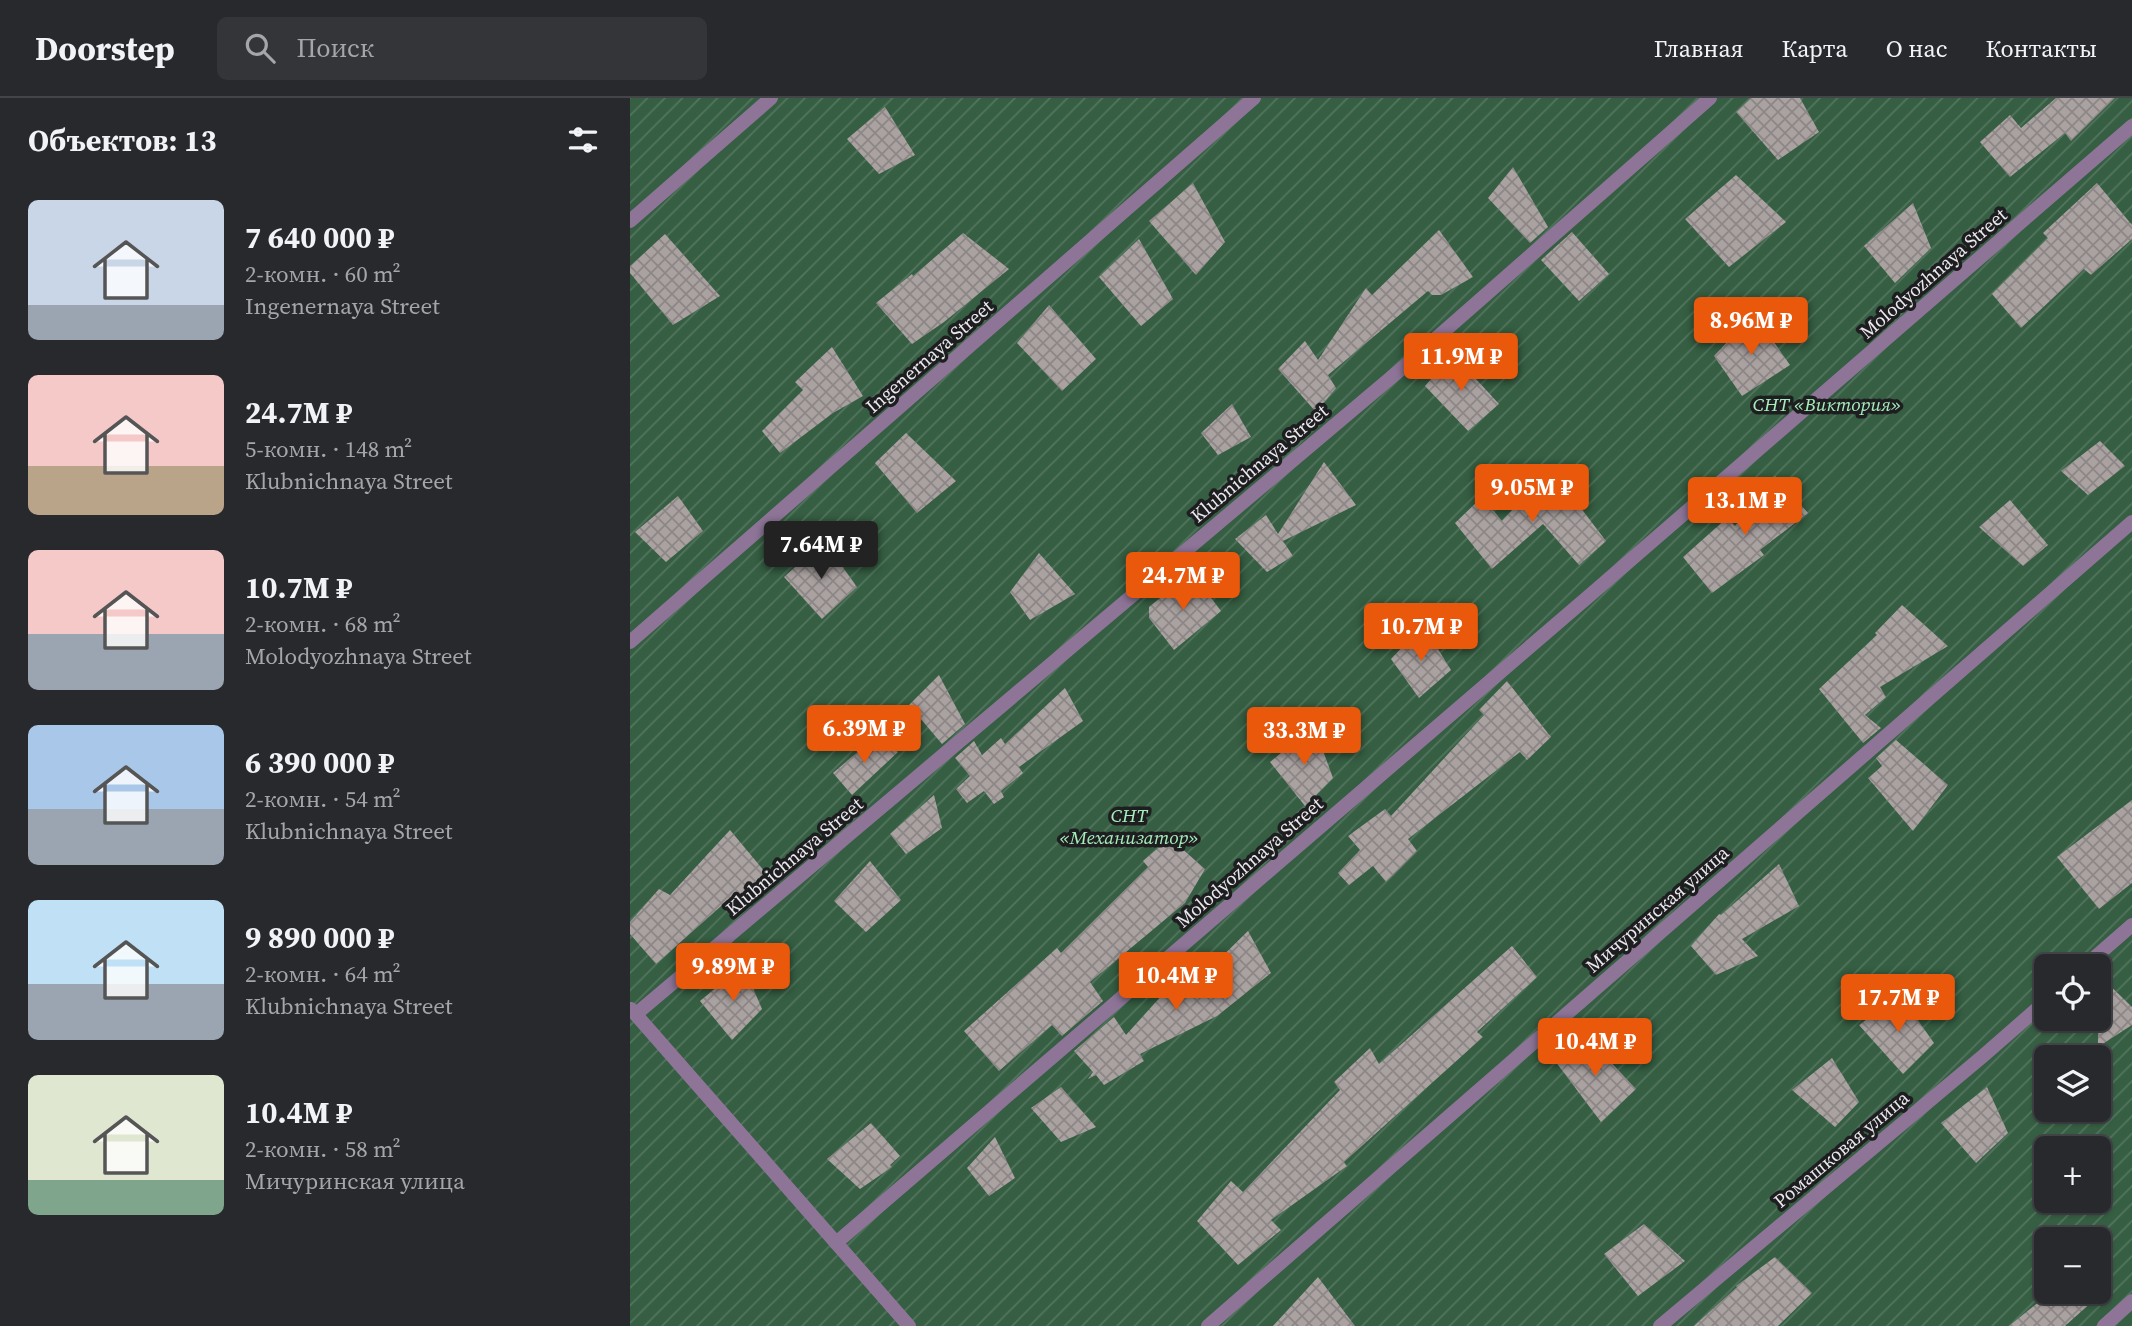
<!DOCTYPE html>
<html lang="ru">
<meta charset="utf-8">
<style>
body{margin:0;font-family:"Source Serif 4",serif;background:#343539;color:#f1f3f6;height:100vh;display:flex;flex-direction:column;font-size:26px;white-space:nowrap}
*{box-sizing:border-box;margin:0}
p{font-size:23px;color:#a5a6aa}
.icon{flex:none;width:38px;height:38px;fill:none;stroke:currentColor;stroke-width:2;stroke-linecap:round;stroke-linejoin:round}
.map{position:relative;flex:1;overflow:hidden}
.details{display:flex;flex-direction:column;background:#28292d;width:630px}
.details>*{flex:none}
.buttons{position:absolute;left:1404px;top:856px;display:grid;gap:14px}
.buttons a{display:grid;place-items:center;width:77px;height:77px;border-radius:10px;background:#28292d;box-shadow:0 2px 5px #0004,0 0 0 2px #444549;font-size:35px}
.price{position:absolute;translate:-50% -60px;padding:0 16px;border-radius:7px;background:#ea580c;color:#fff;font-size:23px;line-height:46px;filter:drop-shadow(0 2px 4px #0008)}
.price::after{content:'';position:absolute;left:50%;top:42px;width:21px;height:16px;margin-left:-10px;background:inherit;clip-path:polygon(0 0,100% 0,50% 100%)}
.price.current{background:#222;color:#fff}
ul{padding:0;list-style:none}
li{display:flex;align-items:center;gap:21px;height:175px;padding:0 28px}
li span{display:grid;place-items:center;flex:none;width:196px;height:140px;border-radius:10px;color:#555}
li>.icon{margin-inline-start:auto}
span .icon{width:84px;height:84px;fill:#fffc;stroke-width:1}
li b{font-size:30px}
h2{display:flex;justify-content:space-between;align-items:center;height:84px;padding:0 28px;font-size:30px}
header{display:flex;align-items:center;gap:42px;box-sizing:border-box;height:98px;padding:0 35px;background:#28292d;border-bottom:2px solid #444549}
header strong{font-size:33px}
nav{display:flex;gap:38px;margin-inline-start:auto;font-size:24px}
.search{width:490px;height:63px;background:#343539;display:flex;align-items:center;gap:18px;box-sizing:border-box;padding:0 24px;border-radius:10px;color:#a5a6aa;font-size:26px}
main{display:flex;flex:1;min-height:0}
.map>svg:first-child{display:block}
.garden{fill:url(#garden-furrows);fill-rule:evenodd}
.building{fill:url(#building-cross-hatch)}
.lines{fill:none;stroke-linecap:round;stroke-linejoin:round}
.minor{stroke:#8e7598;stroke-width:14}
.labels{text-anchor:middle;stroke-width:7;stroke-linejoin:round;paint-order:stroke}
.street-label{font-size:19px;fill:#eaeaee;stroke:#1e1e21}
.park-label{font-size:19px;font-style:italic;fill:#a5eeba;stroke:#1e1e21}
</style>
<header>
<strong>Doorstep</strong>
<div class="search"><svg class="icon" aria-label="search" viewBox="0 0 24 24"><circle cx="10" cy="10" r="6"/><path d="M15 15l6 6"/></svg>Поиск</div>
<nav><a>Главная</a><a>Карта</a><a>О нас</a><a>Контакты</a></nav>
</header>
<main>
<section class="details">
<h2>Объектов: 13<svg class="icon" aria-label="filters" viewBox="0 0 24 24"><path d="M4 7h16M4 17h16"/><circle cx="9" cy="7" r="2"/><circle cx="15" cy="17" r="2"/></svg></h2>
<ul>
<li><span style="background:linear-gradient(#c9d6e8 75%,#9aa5b1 0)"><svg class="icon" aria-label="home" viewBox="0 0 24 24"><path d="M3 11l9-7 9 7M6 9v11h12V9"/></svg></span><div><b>7 640 000 ₽</b><p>2-комн. · 60 m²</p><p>Ingenernaya Street</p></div></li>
<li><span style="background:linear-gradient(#f6c9c9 65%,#b9a48a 0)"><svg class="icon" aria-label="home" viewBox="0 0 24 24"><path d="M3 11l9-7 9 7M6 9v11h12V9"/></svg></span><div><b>24.7M ₽</b><p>5-комн. · 148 m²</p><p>Klubnichnaya Street</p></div></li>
<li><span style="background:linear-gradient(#f6c9c9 60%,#9aa5b1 0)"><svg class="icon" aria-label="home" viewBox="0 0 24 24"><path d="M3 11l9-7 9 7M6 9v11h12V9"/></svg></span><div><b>10.7M ₽</b><p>2-комн. · 68 m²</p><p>Molodyozhnaya Street</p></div></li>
<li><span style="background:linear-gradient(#a9c7e8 60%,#9aa5b1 0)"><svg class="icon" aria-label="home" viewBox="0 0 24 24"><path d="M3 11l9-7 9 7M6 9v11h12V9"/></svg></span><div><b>6 390 000 ₽</b><p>2-комн. · 54 m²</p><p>Klubnichnaya Street</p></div></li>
<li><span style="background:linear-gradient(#bfe0f5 60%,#9aa5b1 0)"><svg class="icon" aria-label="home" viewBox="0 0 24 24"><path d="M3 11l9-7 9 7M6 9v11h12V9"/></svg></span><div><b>9 890 000 ₽</b><p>2-комн. · 64 m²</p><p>Klubnichnaya Street</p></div></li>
<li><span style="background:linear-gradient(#dfe7d0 75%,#7fa58c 0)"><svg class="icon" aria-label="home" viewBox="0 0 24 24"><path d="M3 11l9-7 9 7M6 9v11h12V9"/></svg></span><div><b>10.4M ₽</b><p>2-комн. · 58 m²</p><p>Мичуринская улица</p></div></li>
</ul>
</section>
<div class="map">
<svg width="1502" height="1228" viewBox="0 0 1502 1228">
<defs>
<pattern id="garden-furrows" width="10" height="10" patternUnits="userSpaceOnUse" patternTransform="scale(1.75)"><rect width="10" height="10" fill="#355e42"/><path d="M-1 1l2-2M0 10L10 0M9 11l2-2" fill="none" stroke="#52755e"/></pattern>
<pattern id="building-cross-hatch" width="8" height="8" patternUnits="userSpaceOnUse" patternTransform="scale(1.75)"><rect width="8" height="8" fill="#aaa2a1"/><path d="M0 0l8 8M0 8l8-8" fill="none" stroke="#8c8686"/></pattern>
</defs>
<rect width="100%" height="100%" fill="#36373c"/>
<!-- garden -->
<path class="garden" d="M0,0H1502V1228H0ZM1416,868H1468V920H1416ZM1416,959H1468V1012H1416ZM1416,1050H1468V1102H1416ZM1416,1141H1468V1194H1416Z"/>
<!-- building -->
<g class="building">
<path d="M1121,0H1170L1189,34L1148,62L1106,14Z"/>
<path d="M1426,0H1485L1441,43L1435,35L1380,79L1350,44L1380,17L1391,30Z"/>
<path d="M255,9L285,57L249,76L217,41Z"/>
<path d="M883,69L918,129L900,145L858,100Z"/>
<path d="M1106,77L1156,124L1099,169L1055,121Z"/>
<path d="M563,85L595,144L566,177L519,123Z"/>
<path d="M1467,85L1502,127V141L1461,177L1454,171L1391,230L1362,196L1418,140L1413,135Z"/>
<path d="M1283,105L1301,150L1265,185L1234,148Z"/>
<path d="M809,132L843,179L811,197H802L798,193L698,277L706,290L686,314L648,271L675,243L688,262L736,190L742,197Z"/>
<path d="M942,134L979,176L949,203L911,162Z"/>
<path d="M333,135L379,171L314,224L282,246L246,205L282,176L283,178Z"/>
<path d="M35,136L90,198L43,227L0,175V168Z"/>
<path d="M509,141L543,201L511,228L469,179Z"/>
<path d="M419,207L466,261L432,293L387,245Z"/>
<path d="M1124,216L1160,267L1112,298L1084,258Z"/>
<path d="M202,249L233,298L203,315L150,355L132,333L173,292L165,284Z"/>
<path d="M823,256L869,306L838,333L795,288Z"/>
<path d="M602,306L621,339L588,357L571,335Z"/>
<path d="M276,335L326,383L287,415L245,365Z"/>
<path d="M1470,343L1495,368L1458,397L1431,373Z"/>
<path d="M694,364L726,407L653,443L663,458L637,474L605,441L636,417L648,436Z"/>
<path d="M921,371L976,443L949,467L913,426L862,471L825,425L852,399L872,423Z"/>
<path d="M1145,378L1178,415L1130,452L1134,457L1082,495L1053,459L1097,420L1105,428Z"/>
<path d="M48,398L73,433L36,464L5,434Z"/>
<path d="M1380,402L1418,447L1393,468L1349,429Z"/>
<path d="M194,443L227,489L192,521L154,479Z"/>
<path d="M409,455L445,496L400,522L380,494Z"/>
<path d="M555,480H566L591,513L544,552L519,520V509Z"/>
<path d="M1272,507L1318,548L1250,589L1256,599L1235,617L1251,630L1233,645L1189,591L1247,537L1245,535Z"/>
<path d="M793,527L821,572L789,600L761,561Z"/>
<path d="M309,577L335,626L312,646L279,607Z"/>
<path d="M877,583L921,639L897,662L890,654L778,741L787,753L756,784L743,768L719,787L708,775L730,752L718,738L755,711L761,718L854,617L849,612Z"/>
<path d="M435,590L453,623L389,669L393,675L371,693L374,699L364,706L354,693L337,705L326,691L340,678L325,660L344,643L352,657L371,640L375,646Z"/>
<path d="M684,628L703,680L675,708L640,664Z"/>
<path d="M245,639L268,654L222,697L203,675Z"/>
<path d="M1266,642L1318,687L1283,733L1238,680L1252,668L1246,660Z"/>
<path d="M304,697L312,730L276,756L260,736Z"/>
<path d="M1502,702V785L1469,811L1427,759Z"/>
<path d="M100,732L135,774L104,806L99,801L26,866L0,836V824L29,791L40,797Z"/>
<path d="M540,740L575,771L555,805L460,884L473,903L432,938L422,927L369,973L334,933L427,850L431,855L518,769L513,763Z"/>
<path d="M240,763L271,802L236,834L204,803Z"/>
<path d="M1149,766L1169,808L1112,841L1128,858L1086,877L1061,848L1089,816L1091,817Z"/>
<path d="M618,833L641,875L587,918L510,956L514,963L474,987L466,977L458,981L463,974L444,953L484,919L496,937L552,875L560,890Z"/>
<path d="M882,848L907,879L847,934L853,939L714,1064L717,1068L641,1122L651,1132L608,1167L567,1123L601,1083L613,1094L710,992L704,984L740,950L749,966Z"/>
<path d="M113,867L132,911L102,942L70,903Z"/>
<path d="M1468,876L1502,909V927L1468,949Z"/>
<path d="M1270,897L1304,945L1273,976L1229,927Z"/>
<path d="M956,938L1006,991L971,1024L925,963Z"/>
<path d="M1202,960L1229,1004L1205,1029L1162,992Z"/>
<path d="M431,989L466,1029L431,1044L401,1010Z"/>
<path d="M1357,989L1378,1035L1346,1065L1311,1025Z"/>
<path d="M241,1025L270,1058L260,1067L262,1069L230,1091L197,1061Z"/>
<path d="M365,1039L385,1080L359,1098L337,1070Z"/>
<path d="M1014,1126L1055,1163L1008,1198L974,1156Z"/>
<path d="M1145,1159L1182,1195L1148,1228H1064L1107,1189L1106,1188Z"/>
<path d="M688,1179L725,1228H643Z"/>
<path d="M1421,1194H1473L1435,1228H1379Z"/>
</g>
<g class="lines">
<!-- minor -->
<g class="minor">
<path d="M0,123L141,0"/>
<path d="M0,544L624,0"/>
<path d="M1455,868L1502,827"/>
<path d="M1,911L279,1228"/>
<path d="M6,916L770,272L1080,0"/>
<path d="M206,1145L959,498L1502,28"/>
<path d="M578,1228L1502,424"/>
<path d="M1030,1228L1353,958L1416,903"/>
<path d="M1474,1228L1502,1203"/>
</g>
</g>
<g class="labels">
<!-- street labels -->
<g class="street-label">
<text transform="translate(1303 175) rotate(-41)" y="7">Molodyozhnaya Street</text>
<text transform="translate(299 258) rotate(-41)" y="7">Ingenernaya Street</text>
<text transform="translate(629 365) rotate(-40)" y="7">Klubnichnaya Street</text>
<text transform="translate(164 758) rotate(-40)" y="7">Klubnichnaya Street</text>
<text transform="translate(619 764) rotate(-41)" y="7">Molodyozhnaya Street</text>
<text transform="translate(1027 811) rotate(-41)" y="7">Мичуринская улица</text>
<text transform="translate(1211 1051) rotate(-40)" y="7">Ромашковая улица</text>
</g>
<!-- park labels -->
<g class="park-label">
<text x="1197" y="313">СНТ «Виктория»</text>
<text x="499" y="724">СНТ<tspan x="499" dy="22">«Механизатор»</tspan></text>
</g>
</g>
</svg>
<div class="buttons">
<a><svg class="icon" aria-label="locate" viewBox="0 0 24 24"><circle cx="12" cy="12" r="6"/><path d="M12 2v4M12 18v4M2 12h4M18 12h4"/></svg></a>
<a><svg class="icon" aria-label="layers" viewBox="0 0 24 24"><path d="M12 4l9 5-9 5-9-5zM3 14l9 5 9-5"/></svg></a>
<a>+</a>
<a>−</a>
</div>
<b class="price" style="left:1121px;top:259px">8.96M ₽</b>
<b class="price" style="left:831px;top:295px">11.9M ₽</b>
<b class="price" style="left:902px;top:426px">9.05M ₽</b>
<b class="price" style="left:1115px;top:439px">13.1M ₽</b>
<b class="price current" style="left:191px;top:483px">7.64M ₽</b>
<b class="price" style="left:553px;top:514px">24.7M ₽</b>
<b class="price" style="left:791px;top:565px">10.7M ₽</b>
<b class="price" style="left:234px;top:667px">6.39M ₽</b>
<b class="price" style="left:674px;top:669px">33.3M ₽</b>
<b class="price" style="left:103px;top:905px">9.89M ₽</b>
<b class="price" style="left:546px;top:914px">10.4M ₽</b>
<b class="price" style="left:1268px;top:936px">17.7M ₽</b>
<b class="price" style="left:965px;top:980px">10.4M ₽</b>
</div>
</main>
